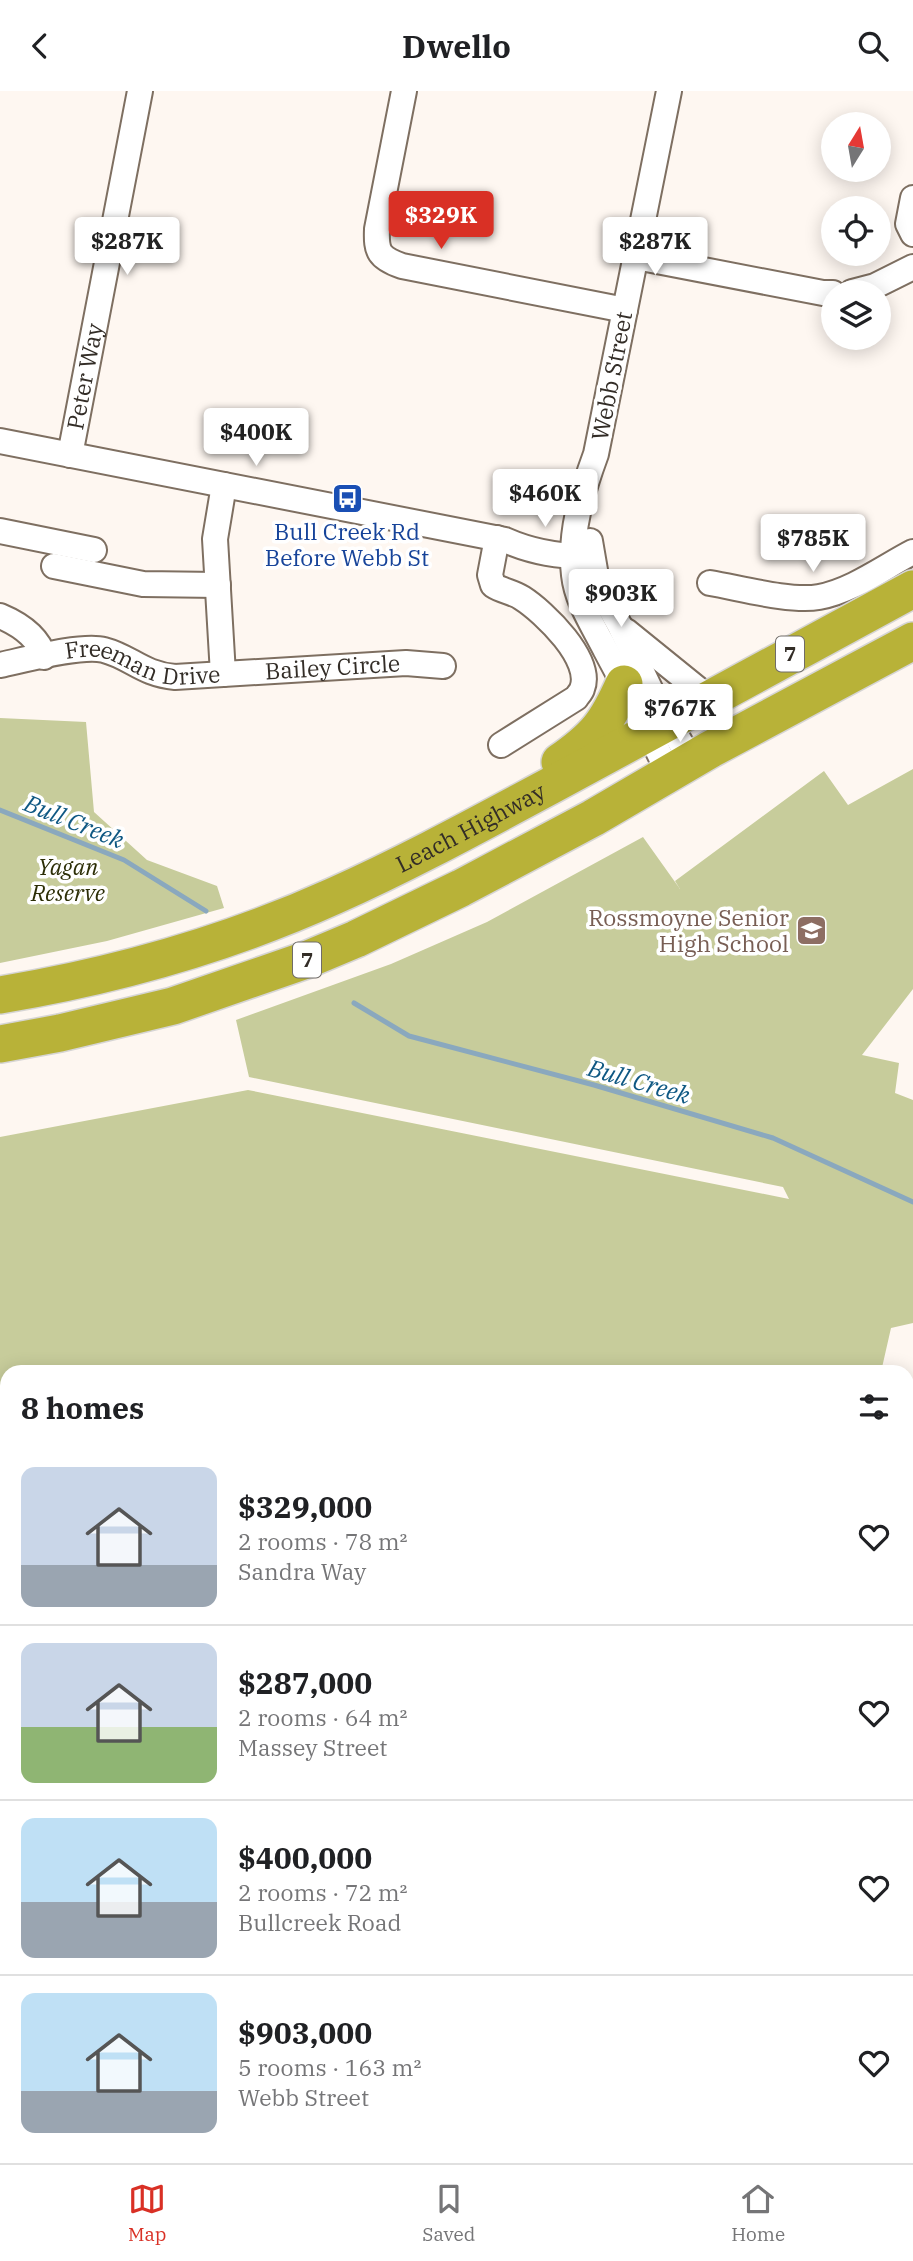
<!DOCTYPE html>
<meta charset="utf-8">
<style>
body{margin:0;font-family:"IBM Plex Serif",serif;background:#f6f6f6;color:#202124;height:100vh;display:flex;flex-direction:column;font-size:26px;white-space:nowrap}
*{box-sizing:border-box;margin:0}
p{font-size:23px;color:#757577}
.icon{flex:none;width:38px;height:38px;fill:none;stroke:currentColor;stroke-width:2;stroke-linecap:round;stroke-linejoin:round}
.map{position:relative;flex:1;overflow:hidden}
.side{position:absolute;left:0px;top:1274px;width:914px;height:798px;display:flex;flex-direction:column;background:#fff;border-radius:21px 21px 0 0;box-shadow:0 4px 18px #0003}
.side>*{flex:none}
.needle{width:46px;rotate:11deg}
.fabs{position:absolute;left:821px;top:21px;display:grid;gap:14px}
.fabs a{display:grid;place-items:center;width:70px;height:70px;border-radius:50%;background:#fff;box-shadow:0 4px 18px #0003;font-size:35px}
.price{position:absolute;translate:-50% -60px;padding:0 16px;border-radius:7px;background:#fff;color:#222;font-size:23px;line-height:46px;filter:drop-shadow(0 2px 4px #0008)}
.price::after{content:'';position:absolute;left:50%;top:42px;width:21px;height:16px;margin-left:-10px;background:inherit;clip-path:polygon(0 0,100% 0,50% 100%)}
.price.on{background:#d93025;color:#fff}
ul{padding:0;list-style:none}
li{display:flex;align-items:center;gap:21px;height:175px;padding:0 21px}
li+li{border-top:2px solid #e0e0e0}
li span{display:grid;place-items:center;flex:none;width:196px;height:140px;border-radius:14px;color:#555}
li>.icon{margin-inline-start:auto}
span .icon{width:84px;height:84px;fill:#fffc;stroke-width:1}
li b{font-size:30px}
h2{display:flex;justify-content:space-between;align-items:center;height:84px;padding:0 21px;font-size:30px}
header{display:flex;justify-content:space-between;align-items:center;height:91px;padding:0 21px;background:#fff;font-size:32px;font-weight:800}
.menu{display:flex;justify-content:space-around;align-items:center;height:98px;border-top:2px solid #e0e0e0;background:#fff;font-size:19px;color:#757577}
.menu a{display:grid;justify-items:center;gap:4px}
.menu .on{color:#d93025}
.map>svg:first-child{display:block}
.green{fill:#c7cc9b}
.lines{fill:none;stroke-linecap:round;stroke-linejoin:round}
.stream{stroke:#8aa8be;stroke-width:5}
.minor-casing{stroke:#7e6f61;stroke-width:28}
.highway-casing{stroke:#d6d5d4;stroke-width:40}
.minor{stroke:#fff;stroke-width:24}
.highway{stroke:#b8b238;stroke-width:37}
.labels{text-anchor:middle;stroke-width:7;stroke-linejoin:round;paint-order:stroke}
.shield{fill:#fff;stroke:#706c68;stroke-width:2}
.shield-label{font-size:21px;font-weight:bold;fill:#332d27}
.street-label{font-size:23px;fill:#332d27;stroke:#fff}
.transit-label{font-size:23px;fill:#164399;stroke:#fff}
.park-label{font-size:23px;font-style:italic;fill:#2c2e06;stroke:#fff}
.education-label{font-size:23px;fill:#785e54;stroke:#fff;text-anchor:end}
.water-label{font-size:24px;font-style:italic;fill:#0f5883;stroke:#fff}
</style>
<header><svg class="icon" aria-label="back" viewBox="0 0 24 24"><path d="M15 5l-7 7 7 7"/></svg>Dwello<svg class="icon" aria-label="search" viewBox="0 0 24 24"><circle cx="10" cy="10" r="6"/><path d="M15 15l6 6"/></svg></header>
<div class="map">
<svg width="913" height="2072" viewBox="0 0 913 2072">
<rect width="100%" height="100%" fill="#fef7f1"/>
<!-- green -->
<g class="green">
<path d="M0,627L86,631L94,721L147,769L217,795L224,817L107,850L0,872Z"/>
<path d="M913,678V898L862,964L899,972L895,1002L913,1009V1232L891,1237L881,1281H7V1390L0,1388V1046L248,999L789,1108L783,1096L249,986L236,929L391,873L487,831L643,746L680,798L675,790L824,680L848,714Z"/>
<path d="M913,1695V1838L907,1831V1731Z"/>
<path d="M0,1735L7,1737V1856L0,1855Z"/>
</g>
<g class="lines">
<!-- stream -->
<g class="stream">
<path d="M0,719L124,769L206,820"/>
<path d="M354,912L409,945L594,994L773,1047L913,1111"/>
</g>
<defs>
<g id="minor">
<path d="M404,0L377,138C376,161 379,167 402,175L625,219"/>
<path d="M669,0L596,363C582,401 569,443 574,484C577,511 593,534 605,558C627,599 649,640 669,683"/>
<path d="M913,107L908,133L913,143"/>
<path d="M636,166L823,202H833"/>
<path d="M852,201L875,195L913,176"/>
<path d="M0,350L505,449C532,461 562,466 591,465"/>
<path id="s1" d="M70,364L140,0"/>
<path d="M0,440L94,459"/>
<path d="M497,447L490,484L493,494C502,500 513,501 522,507C544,521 594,569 582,598C581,601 578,604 576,607L501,654"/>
<path d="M590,450L596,485L605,508L620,535L652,602L691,670"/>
<path d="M54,475L143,493L218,494"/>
<path d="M710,492C740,497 790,511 819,506C852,500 884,476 913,461"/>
<path d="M0,525C19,533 38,545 44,566"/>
<path d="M626,540L710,608"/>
<path id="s2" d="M0,574C24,569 82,553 104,559C131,566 142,583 175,586L406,572L443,575"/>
<path d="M223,583L215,448L224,394"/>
<path d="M0,1468L7,1434"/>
<path d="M0,1523L7,1525"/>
<path d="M0,1557L7,1559"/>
<path d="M0,1603L7,1605"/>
<path d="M906,1853L913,1858"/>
<path d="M0,1917L7,1919"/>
<path d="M906,2056L913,2058"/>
<path d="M550,2072L563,2065"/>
<path d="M786,2072L791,2065"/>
</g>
<g id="highway">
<path d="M560,671C596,646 606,633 624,593"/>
<path id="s3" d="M0,904C114,885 228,853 334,805C408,772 479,733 550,695C672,630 792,563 913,498"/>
<path d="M0,953L60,942L173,915L306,869L356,848L461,797L593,727L711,658L913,550"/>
</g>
</defs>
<!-- minor casing -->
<use href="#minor" class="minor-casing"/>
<!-- highway casing -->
<use href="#highway" class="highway-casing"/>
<!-- minor -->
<use href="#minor" class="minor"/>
<!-- highway -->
<use href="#highway" class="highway"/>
</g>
<!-- icons -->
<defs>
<symbol id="bus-square" viewBox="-11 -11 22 22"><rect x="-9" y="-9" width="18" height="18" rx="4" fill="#1a4fb4" stroke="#fff"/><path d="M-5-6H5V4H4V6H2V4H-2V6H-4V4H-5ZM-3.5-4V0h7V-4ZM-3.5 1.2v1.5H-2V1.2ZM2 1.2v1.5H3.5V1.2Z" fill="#fff"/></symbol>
<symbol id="school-square" viewBox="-11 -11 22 22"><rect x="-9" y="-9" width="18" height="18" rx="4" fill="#8d6e63" stroke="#fff"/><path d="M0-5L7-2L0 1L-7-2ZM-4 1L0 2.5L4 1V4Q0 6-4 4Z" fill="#fff"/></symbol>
</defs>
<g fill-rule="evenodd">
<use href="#bus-square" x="330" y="390" width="35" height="35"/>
<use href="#school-square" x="794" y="822" width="35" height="35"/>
</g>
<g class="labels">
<!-- shield labels -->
<g class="shield">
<rect x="776" y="545.5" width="28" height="35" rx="5"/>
<rect x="293" y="851.5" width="28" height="35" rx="5"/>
</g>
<g class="shield-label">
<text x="790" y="570">7</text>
<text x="307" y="876">7</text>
</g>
<!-- street labels -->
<g class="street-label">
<text dy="8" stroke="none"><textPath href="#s1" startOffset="80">Peter Way</textPath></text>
<text transform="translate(612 285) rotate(-79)" y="8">Webb Street</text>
<text dy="8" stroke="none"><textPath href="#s2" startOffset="147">Freeman Drive</textPath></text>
<text dy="8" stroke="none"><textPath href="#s2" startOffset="340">Bailey Circle</textPath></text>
<text dy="8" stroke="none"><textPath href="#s3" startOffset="502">Leach Highway</textPath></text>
</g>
<!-- transit labels -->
<g class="transit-label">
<text x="347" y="449">Bull Creek Rd<tspan x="347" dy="26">Before Webb St</tspan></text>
</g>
<!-- park labels -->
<g class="park-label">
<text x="68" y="784">Yagan<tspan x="68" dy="26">Reserve</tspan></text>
</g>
<!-- education labels -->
<g class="education-label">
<text x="789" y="835">Rossmoyne Senior<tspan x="789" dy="26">High School</tspan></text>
</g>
<!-- water labels -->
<g class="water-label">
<text transform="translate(74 731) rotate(22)" y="8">Bull Creek</text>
<text transform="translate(639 991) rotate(16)" y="8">Bull Creek</text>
</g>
</g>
</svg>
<div class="fabs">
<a><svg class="needle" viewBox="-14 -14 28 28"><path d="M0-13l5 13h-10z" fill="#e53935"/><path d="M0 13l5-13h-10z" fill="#757577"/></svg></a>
<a><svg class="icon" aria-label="locate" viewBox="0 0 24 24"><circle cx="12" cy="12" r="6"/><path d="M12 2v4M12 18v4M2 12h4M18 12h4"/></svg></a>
<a><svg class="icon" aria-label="layers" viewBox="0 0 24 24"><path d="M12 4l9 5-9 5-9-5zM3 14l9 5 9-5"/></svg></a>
</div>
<b class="price on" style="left:441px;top:160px">$329K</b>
<b class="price" style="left:127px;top:186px">$287K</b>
<b class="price" style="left:655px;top:186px">$287K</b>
<b class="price" style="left:256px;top:377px">$400K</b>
<b class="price" style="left:545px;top:438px">$460K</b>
<b class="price" style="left:813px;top:483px">$785K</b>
<b class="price" style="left:621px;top:538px">$903K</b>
<b class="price" style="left:680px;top:653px">$767K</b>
<section class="side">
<h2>8 homes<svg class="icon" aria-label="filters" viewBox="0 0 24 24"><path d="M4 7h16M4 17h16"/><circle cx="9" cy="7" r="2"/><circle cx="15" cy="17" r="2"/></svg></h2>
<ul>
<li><span style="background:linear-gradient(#c9d6e8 70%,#9aa5b1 0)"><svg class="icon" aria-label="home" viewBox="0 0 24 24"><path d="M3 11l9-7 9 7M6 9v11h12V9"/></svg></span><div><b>$329,000</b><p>2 rooms · 78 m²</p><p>Sandra Way</p></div><svg class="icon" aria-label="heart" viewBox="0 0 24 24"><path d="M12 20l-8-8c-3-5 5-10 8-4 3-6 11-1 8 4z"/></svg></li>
<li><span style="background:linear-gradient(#c9d6e8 60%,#8fb573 0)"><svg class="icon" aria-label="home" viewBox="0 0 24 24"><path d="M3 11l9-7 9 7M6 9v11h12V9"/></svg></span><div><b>$287,000</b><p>2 rooms · 64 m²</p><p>Massey Street</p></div><svg class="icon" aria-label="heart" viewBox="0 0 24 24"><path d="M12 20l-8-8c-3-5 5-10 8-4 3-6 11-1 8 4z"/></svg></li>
<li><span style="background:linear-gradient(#bfe0f5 60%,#9aa5b1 0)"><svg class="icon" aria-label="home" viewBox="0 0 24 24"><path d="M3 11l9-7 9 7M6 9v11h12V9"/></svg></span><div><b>$400,000</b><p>2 rooms · 72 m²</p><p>Bullcreek Road</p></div><svg class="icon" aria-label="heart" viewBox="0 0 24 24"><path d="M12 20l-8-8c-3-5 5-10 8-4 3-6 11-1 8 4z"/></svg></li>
<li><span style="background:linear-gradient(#bfe0f5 70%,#9aa5b1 0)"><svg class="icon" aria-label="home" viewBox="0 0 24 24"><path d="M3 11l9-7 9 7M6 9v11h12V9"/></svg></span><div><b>$903,000</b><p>5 rooms · 163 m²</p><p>Webb Street</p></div><svg class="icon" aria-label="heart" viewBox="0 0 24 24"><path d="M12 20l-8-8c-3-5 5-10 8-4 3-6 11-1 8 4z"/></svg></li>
</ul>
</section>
</div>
<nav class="menu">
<a class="on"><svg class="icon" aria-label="map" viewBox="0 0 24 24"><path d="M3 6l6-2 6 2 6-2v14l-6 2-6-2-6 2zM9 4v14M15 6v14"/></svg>Map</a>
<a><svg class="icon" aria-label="saved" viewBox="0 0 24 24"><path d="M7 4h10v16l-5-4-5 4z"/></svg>Saved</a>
<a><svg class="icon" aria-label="home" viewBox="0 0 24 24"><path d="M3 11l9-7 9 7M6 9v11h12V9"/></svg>Home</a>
</nav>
